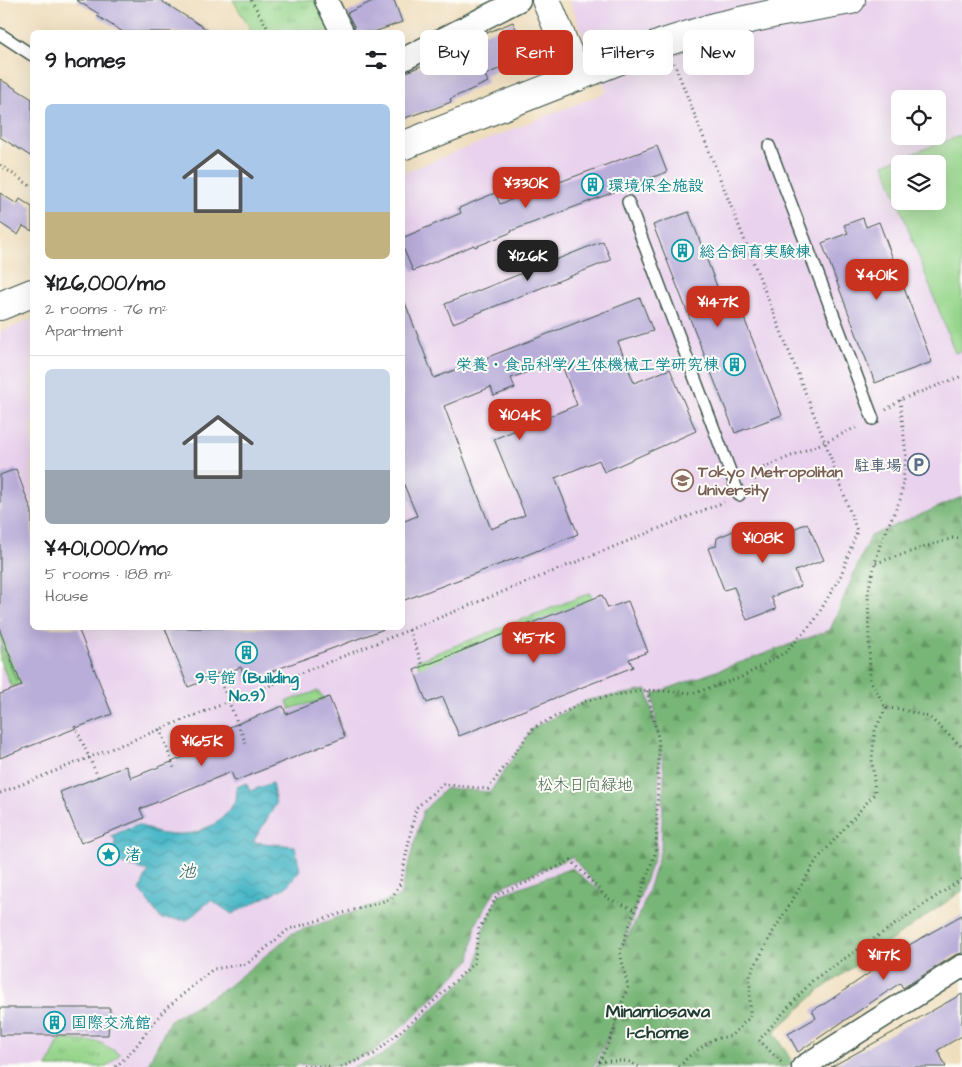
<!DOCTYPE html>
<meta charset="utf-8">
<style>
body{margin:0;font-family:"Architects Daughter","Klee One",sans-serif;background:#f6f6f6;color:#202124;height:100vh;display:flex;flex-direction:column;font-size:19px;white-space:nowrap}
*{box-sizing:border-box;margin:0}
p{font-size:16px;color:#757577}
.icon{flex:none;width:28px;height:28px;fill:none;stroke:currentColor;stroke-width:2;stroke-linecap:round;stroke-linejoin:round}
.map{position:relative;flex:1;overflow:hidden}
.sheet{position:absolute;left:30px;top:30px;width:375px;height:600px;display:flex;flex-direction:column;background:#fff;border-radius:8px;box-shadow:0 5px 20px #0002}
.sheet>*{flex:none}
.guide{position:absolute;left:420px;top:30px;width:466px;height:45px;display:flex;gap:10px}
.tools{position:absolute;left:891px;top:90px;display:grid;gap:10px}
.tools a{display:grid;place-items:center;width:55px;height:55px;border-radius:8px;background:#fff;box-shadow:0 5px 20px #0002;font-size:25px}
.price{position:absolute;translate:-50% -42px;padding:0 11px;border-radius:10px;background:#c8321e;color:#fff;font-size:16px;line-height:32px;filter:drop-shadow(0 1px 2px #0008)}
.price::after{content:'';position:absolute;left:50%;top:30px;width:15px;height:11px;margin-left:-8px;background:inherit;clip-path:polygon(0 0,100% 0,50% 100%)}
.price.selected{background:#222;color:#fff}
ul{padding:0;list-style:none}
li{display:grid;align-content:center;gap:10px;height:265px;padding:0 15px}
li+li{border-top:1px solid #e0e0e0}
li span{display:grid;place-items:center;height:155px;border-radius:8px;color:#555}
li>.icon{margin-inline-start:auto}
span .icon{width:90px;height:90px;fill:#fffc;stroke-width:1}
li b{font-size:21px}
h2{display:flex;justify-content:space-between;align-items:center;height:60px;padding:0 15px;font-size:21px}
.pill{padding:0 18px;border-radius:8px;background:#fff;box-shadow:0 5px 20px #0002;font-size:18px;line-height:45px}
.pill.selected{background:#c8321e;color:#fff}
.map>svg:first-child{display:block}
.built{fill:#e9d2ed;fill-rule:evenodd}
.grass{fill:url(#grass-tufts);stroke:#5a8960}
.forest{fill:url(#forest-firs);stroke:#4c7a56;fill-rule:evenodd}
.pitch{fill:#96d58b;stroke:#5a8960;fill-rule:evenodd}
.water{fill:url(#water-waves);stroke:#367a7e}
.building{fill:#b9add9;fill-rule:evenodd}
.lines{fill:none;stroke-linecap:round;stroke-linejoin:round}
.service-casing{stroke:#3e5549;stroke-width:14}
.minor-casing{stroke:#3e5549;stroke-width:25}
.tertiary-casing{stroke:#3e5549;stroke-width:30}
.path{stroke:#3e5549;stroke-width:3;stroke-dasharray:1 4;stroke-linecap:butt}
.service{stroke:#fff;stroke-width:11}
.minor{stroke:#fff;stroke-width:22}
.tertiary{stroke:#fff;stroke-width:28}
.path-bridge{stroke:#3e5549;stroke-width:3;stroke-dasharray:1 4;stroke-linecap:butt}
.labels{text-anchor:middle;stroke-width:4;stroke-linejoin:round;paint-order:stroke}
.culture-label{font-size:16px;font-weight:bold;fill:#0d838f;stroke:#fdfcf7;text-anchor:start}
.service-label{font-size:16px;font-weight:bold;fill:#4e5e75;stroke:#fdfcf7;text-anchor:end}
.education-label{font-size:16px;font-weight:bold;fill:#785e54;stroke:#fdfcf7;text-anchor:start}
.park-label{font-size:16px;fill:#3d634a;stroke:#fdfcf7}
.water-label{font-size:18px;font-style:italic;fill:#2c6260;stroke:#fdfcf7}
.neighbourhood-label{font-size:18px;font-weight:bold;fill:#1f3d34;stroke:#fdfcf7}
</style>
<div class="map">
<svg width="962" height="1067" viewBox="0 0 962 1067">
<defs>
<pattern id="grass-tufts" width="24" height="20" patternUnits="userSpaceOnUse" patternTransform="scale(1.25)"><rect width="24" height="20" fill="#96d58b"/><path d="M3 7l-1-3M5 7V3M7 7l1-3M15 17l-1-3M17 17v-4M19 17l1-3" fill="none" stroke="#7aae72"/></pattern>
<pattern id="forest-firs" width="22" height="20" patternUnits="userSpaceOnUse" patternTransform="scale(1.25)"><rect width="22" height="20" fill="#78b677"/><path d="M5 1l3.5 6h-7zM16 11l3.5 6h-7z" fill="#629562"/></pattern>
<pattern id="water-waves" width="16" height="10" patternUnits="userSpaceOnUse" patternTransform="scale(1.25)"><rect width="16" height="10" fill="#4cb8c8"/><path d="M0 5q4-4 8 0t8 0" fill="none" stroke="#3f97a3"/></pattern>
</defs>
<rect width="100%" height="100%" fill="#fdfcf7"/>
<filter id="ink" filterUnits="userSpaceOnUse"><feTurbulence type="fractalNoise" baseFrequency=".02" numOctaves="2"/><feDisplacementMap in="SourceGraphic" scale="10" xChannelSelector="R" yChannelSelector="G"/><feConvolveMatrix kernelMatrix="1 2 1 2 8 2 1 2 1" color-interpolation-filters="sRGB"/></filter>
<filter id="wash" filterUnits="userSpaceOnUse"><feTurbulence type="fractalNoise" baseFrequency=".0096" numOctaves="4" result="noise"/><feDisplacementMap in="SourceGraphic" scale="20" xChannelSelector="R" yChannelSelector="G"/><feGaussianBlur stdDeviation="1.12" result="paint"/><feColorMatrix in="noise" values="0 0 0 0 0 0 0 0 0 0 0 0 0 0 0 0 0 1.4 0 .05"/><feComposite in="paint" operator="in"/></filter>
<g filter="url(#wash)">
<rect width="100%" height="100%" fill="#efdebd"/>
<!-- built -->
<path class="built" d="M569,0H962V891L820,990L774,1032L787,1067H0V332L32,319V628H402L403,173L607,92ZM900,99H938V136H900ZM900,164H938V201H900Z"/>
<!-- grass -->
<g class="grass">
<path d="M233,0H326L342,32H252Z"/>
<path d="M590,593L596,608L422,673L416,661Z"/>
<path d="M0,630L25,682L11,687L0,660V645L17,682L0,639Z"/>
<path d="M318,691L325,699L290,709L287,701Z"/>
<path d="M60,1039L99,1042L120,1054L107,1067H47Z"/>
</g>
<!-- forest -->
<path class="forest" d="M962,497V891L820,990L774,1032L793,1063L787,1067H597L621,1004L594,1067H353L383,1055L477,968L483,930L499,895L572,868L604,895L572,857L496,889L476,924L470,960L415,1016L373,1052L339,1065L299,1064L296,1067H146L147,1066L170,1020L226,988L293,933L400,896L423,811L446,788L490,792L533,728L588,700L647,690L658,736L653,694L830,630L870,536ZM660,746L664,772L661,849L642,909L622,947L656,851Z"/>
<!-- pitch -->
<path class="pitch" d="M962,135V350L955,353L884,164ZM900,164H938V201H900Z"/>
<!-- water -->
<path class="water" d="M246,783L250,791L272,783L276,804L253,842L295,846L300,870L286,887L232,914L211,900L187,920L161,919L140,890L148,871L115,862V839L111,836L138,824L157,833L172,835L194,833L215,824L228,812L236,800L237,787Z"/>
<g id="blocks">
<!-- building -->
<g class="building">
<path d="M76,0H160L211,32H123L97,16L99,14Z"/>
<path d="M375,0H394L402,22L374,32H355L354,26L347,13Z"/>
<path d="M513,22L528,56L485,75L488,82L450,99L451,102L428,111V110L402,119V74L484,40L482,35Z"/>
<path d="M0,79L32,99V157L0,137Z"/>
<path d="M657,146L667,172L511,231L512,232L475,247L474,245L413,271L402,245V238L461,213L459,208L495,193L500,204Z"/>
<path d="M0,193L17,204L20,199L32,207V231L23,226L18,235L0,223Z"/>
<path d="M689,212L722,300L735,295L782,415L735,433L653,225Z"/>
<path d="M863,218L866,227L879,222L932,362L875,383L822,243L848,233L844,225Z"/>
<path d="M603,241L611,260L453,323L445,304Z"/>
<path d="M640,298L653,331L618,342L634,383L670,369L696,431L604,472L599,460L555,478L578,534L519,558V557L402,601V522L417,516L402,480V300H404L434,378ZM560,360L577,405L494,439L525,515L491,529L444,406L491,387L494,396L515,388L511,378Z"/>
<path d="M16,469L32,512V628H78L112,714L0,758V694L22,686L0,631V475Z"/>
<path d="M776,522L780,535L807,523L824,560L795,571L801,586L771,597L776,609L747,620L734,587L724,590L708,548L716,546L717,538L745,526L747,532Z"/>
<path d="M602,595L608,608L628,601L648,652L629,659L633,667L459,736L443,697L427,703L414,670Z"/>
<path d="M165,628H383L384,629L246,681L241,667L188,687Z"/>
<path d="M329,697L345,737L235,781L231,772L140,809L144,818L81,843L60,792L126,766L131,778L219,743L214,733L283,706L286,714Z"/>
<path d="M962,915V953L955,955L903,988L900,983L798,1052L788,1034L816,1018L812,1010L826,1003L911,944Z"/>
<path d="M962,994V1036L938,1050L946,1067H831Z"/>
<path d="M0,1008H110L108,1035H0Z"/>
</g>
</g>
</g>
<g filter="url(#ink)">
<use href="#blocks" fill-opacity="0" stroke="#3e5549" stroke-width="1"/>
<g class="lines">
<defs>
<g id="service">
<path d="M0,34L32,55"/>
<path d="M769,146L873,419"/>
<path d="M628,202L739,495"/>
</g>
<g id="minor">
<path d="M326,0L342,32"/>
<path d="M402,60L519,0"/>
<path d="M803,1067L962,966"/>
</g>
<g id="tertiary">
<path d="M546,0L578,77"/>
<path d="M402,146L663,43L714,27L772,14L851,0"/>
<path d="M0,306L32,293"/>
</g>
</defs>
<!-- service casing -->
<use href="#service" class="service-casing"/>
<!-- minor casing -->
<use href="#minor" class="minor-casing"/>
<!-- tertiary casing -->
<use href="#tertiary" class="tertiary-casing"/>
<!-- path -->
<g class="path">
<path d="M251,0L270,32"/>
<path d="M0,165L32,187"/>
<path d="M900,400L906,455L901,498L881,541L868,591L870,680L886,708L900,709L929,717L962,747"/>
<path d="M886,410L900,400L962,376"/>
<path d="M755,489L757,488L753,472L825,442L859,426"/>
<path d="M876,563L953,538H962"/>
<path d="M409,630L423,666"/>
<path d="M160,729L175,771"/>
<path d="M0,793L409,630L724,502"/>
<path d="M599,1061H628L639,1067"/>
<path d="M781,1062L759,1040L813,980L962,879"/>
<path d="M116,1067L133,1050L163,1011L213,969L247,964L289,929L391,899L400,884L416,808L443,784L488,789L533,728L588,700L647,690L694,693L740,678L786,652L815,620L841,575L857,531L825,442L674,63"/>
<path d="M299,1067L301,1065L333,1067"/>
<path d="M341,1067L374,1054L417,1017L474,963L479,929L498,894L528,882L571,860L607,898L635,910"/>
<path d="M597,1067L614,1031L616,1017L628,987L620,952L656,851L659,742L647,690"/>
<path d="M679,1067L688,1057L713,1039L731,1036L750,1017V975L773,932L816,861L875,793L872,759L875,730L886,708"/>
</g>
<!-- service -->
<use href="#service" class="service"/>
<!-- minor -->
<use href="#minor" class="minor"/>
<!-- tertiary -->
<use href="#tertiary" class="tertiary"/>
<!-- path-bridge -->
<g class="path-bridge">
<path d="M217,673L246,744"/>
<path d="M75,726L98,777"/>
</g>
</g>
</g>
<!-- icons -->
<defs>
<symbol id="building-ring" viewBox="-11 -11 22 22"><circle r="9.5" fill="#fdfcf7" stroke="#0f9aa8" stroke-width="1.5"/><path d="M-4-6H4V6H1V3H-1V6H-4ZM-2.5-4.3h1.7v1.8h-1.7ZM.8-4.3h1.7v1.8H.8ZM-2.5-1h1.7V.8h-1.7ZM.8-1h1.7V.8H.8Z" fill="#0f9aa8"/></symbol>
<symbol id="parking-ring" viewBox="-11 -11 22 22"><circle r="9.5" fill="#fdfcf7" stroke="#5c6f8a" stroke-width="1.5"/><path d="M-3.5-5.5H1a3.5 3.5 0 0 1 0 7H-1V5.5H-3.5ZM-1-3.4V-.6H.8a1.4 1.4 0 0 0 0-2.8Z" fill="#5c6f8a"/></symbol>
<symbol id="university-ring" viewBox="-11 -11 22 22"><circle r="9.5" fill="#fdfcf7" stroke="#8d6e63" stroke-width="1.5"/><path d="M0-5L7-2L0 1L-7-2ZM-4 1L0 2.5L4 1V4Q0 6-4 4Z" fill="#8d6e63"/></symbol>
<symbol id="sight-ring" viewBox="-11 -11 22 22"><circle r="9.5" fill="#fdfcf7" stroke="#0f9aa8" stroke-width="1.5"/><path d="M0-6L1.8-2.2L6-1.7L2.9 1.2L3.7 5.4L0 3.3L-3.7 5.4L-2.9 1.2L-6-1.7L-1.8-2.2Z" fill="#0f9aa8"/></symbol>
</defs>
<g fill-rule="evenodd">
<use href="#building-ring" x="580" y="172" width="25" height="25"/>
<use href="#building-ring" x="670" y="238" width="25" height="25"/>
<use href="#building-ring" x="722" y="352" width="25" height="25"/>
<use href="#parking-ring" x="906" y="452" width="25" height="25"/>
<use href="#university-ring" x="670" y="468" width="25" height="25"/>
<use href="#building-ring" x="234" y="640" width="25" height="25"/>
<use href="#sight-ring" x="96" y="842" width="25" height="25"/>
<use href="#building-ring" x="42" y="1010" width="25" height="25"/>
</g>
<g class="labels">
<!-- culture labels -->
<g class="culture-label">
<text x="608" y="191">環境保全施設</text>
<text x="699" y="257">総合飼育実験棟</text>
<text x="719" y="370" text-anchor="end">栄養・食品科学/生体機械工学研究棟</text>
<text x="247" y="683" text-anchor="middle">9号館 (Building<tspan x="247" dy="18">No.9)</tspan></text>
<text x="125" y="860">渚</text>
<text x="71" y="1028">国際交流館</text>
</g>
<!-- service labels -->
<g class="service-label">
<text x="902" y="471">駐車場</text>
</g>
<!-- education labels -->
<g class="education-label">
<text x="698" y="477">Tokyo Metropolitan<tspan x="698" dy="18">University</tspan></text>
</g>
<!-- park labels -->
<g class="park-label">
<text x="585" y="790">松木日向緑地</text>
</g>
<!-- water labels -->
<g class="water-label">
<text x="187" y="877">池</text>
</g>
<!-- neighbourhood labels -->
<g class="neighbourhood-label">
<text x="658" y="1017">Minamiosawa<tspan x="658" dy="21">1-chome</tspan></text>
</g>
</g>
</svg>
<div class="tools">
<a><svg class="icon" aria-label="locate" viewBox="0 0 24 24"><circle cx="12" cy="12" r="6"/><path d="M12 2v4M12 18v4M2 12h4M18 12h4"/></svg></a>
<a><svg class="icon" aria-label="layers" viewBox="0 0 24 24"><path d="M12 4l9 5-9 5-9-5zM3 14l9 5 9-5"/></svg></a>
</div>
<b class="price" style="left:526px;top:209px">¥330K</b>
<b class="price selected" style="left:528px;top:282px">¥126K</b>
<b class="price" style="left:877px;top:301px">¥401K</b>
<b class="price" style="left:718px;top:328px">¥147K</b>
<b class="price" style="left:520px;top:441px">¥104K</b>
<b class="price" style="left:763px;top:564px">¥108K</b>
<b class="price" style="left:534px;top:664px">¥157K</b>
<b class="price" style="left:202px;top:767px">¥165K</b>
<b class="price" style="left:884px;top:981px">¥117K</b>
<div class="guide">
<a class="pill">Buy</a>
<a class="pill selected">Rent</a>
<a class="pill">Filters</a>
<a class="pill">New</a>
</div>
<section class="sheet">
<h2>9 homes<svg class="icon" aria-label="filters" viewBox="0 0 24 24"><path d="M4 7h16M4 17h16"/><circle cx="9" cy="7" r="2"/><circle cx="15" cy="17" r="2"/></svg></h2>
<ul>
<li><span style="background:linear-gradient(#a9c7e8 70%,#c2b280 0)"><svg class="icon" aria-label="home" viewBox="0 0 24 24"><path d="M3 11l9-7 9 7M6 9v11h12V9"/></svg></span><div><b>¥126,000/mo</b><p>2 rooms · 76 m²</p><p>Apartment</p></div></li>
<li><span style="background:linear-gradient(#c9d6e8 65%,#9aa5b1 0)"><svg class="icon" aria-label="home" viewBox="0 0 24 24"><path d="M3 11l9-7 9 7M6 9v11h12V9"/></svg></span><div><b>¥401,000/mo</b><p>5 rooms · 188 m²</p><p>House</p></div></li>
</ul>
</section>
</div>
